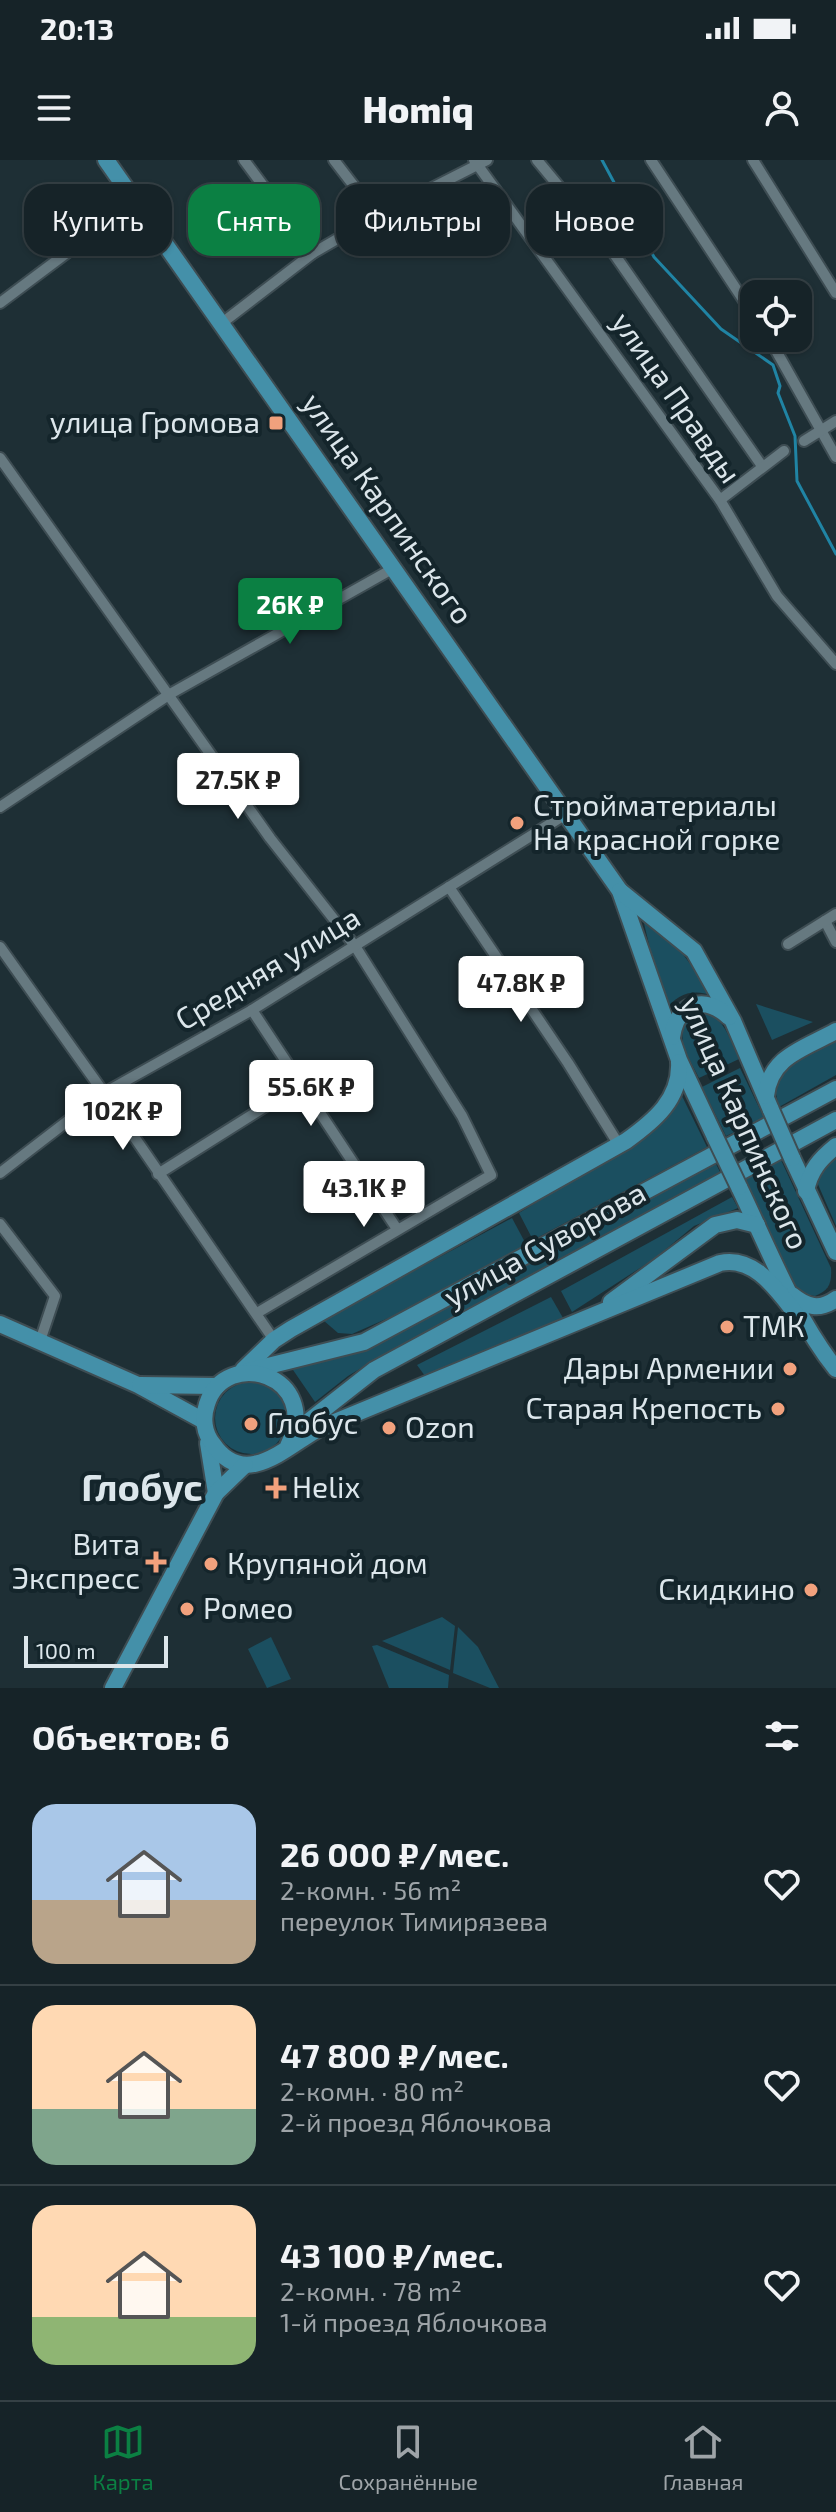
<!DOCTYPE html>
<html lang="ru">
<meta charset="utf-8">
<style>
body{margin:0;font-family:"Exo 2",sans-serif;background:#232f34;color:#f1f3f6;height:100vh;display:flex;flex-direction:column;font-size:30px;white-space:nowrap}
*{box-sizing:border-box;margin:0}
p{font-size:26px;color:#9ea4a8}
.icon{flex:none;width:44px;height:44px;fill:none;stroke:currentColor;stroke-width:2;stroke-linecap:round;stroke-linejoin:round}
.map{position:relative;height:1528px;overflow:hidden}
.details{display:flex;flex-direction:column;background:#162328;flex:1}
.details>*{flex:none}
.hud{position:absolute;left:24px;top:24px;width:788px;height:72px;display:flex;gap:16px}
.tools{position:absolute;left:740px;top:120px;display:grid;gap:16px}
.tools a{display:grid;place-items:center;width:72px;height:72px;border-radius:16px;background:#162328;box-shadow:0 2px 6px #0004,0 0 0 2px #354045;font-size:40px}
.scale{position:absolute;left:24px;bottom:20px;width:144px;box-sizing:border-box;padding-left:8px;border:4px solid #dce6eb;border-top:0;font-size:22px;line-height:28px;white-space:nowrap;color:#dce6eb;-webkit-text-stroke:6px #14252b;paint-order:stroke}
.price{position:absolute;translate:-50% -68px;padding:0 18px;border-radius:8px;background:#fff;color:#222;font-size:26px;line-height:52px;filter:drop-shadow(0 2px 4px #0008)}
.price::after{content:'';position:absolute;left:50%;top:48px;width:24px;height:18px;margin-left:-12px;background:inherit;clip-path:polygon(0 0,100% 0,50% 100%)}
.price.selected{background:#0b8043;color:#fff}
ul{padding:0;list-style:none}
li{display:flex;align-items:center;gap:24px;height:200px;padding:0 32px}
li+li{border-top:2px solid #354045}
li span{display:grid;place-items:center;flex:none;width:224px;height:160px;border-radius:24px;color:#555}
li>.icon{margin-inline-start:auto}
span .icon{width:96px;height:96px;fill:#fffc;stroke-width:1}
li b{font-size:34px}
h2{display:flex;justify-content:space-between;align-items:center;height:96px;padding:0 32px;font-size:34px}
.tag{padding:0 28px;border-radius:24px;background:#162328;box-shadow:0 2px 6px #0004,0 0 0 2px #354045;font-size:28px;line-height:72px}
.tag.selected{background:#0b8043;color:#fff}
.status{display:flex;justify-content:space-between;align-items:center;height:56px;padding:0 40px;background:#162328;direction:ltr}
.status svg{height:22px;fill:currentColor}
header{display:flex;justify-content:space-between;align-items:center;height:104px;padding:0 32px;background:#162328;font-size:36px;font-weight:800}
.dock{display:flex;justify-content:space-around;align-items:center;height:112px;border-top:2px solid #354045;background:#162328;font-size:22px;color:#9ea4a8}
.dock a{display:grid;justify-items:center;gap:4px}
.dock .selected{color:#0b8043}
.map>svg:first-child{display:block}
.green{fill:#1b4f60}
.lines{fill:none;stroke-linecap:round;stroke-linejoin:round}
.stream{stroke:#2084a4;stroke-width:3}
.minor-casing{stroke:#3e4d53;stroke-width:14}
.primary-casing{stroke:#3e4d53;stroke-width:20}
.minor{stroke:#667980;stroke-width:10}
.primary{stroke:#4490a9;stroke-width:16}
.primary-bridge-casing{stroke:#3e4d53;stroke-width:20;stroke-linecap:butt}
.primary-bridge{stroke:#4490a9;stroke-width:16}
.poi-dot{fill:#f1a17d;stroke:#14252b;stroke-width:3}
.labels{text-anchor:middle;stroke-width:8;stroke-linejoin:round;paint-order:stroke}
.street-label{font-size:30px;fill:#dce6eb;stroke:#14252b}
.poi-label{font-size:30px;fill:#dce6eb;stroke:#14252b;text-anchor:start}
.district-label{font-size:38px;font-weight:bold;fill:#dce6eb;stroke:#14252b}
</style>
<div class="status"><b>20:13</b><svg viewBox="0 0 49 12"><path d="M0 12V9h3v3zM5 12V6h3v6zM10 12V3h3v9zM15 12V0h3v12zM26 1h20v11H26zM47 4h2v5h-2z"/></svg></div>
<header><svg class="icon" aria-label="menu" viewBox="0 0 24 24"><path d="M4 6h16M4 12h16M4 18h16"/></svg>Homiq<svg class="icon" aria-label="person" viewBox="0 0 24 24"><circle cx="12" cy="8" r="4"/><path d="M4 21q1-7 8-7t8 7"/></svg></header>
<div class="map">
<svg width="836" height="1528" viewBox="0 0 836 1528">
<rect width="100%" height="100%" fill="#1e2f35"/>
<!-- green -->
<g class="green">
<path d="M642,755L679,789L714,836C694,829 678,832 665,851Z"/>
<path d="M756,844L813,862L772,880Z"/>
<path d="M702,850C726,860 728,876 739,899L699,918C687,893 675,882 688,855Z"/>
<path d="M836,881V915L779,947L774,925L783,909Z"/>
<path d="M740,908L764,958L726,976L702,927Z"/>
<path d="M681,934L707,987L533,1080L519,1053L641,978Z"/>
<path d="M836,996V1066L817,1022L820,1009Z"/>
<path d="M781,1000L831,1108C832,1123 829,1131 815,1136L803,1134L795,1126L743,1017Z"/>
<path d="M715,1002L720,1012L386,1193L348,1216L315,1242L291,1207L338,1198L364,1190Z"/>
<path d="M732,1037L738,1048L694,1066L654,1099L572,1152L561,1131Z"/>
<path d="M512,1058L527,1086L393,1156L352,1174L338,1173L323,1160Z"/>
<path d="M551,1137L563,1158L425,1216L417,1205Z"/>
<circle cx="251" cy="1258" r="36"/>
<path d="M442,1457L455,1466L450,1510L382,1481Z"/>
<path d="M458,1467L478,1487L499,1528H490L453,1513Z"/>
<path d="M271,1477L291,1519L267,1528L248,1489Z"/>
<path d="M377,1485L449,1515L448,1528H389L372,1486Z"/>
</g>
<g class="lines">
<!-- stream -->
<path class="stream" d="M602,0L654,97L721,169L773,205L780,226L778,233L795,276L797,321L836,394"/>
<defs>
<g id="minor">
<path d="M244,0L313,93"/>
<path d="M334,0L377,56"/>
<path d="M474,0L720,340L777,436L836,504"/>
<path d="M537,0L610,88L762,306"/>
<path d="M651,0L754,156"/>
<path d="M753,0L836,133"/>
<path d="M0,143L136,41"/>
<path d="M222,163L313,93L377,56L487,0"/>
<path d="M769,178L836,297"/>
<path d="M804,281L836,261"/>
<path d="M0,298L270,678L355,786L462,956L491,1015L257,1153"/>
<path d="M720,340L784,291"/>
<path d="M0,647L170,534L394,408"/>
<path d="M449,727L568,903L619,985"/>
<path d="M825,761L836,782"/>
<path d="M788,784L836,754"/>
<path d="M0,787L104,933L274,1180"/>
<path d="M252,850L397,1069"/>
<path d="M0,1013L104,933L252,850L566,654"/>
<path d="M158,1014L301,924"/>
<path d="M0,1064L55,1136L40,1181"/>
</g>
<g id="primary">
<path d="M106,0L620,731L679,900L715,977"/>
<path d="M620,731L694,791L733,861L771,950"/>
<path d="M672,877C677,843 704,834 729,857"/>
<path d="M766,936C770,896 804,889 836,871"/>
<path d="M792,998L836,1092"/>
<path d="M739,1027C768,1087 795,1158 836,1209"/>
<path d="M806,1031C810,1010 820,999 836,986"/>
<path d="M792,1135C807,1147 819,1151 836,1139"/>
<path d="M611,1142L715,1065L737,1060L757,1065"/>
<path d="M0,1164L138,1225L204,1261"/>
<path d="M243,1210L274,1180L291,1169L626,981C654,961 681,939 679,902"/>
<path d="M248,1211L364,1182L836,929"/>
<path d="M140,1225L217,1226"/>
<path d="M295,1272L374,1210L836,960"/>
<path d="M208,1283L216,1333"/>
<path d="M288,1286C323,1215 225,1186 207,1244C202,1258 204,1273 213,1284C244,1330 285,1288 318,1269L720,1103C757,1095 780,1135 801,1160"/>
<path d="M113,1528L216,1333L245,1305"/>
</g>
</defs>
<!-- minor casing -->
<use href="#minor" class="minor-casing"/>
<!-- primary casing -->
<use href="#primary" class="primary-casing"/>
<!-- minor -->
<use href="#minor" class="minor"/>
<!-- primary -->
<use href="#primary" class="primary"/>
<defs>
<g id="primary-bridge">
<path d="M771,950L792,998"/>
<path d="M715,977L739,1027"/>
</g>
</defs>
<!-- primary-bridge casing -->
<use href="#primary-bridge" class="primary-bridge-casing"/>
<!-- primary-bridge -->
<use href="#primary-bridge" class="primary-bridge"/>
</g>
<!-- markers -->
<g class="poi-dot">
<rect x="268" y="255" width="16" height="16" rx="4"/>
<circle cx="517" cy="663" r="8"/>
<circle cx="727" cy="1167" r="8"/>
<circle cx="790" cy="1209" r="8"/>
<circle cx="778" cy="1249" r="8"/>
<circle cx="251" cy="1264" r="8"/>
<circle cx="389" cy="1268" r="8"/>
<path d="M272 1316h8v8h8v8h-8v8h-8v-8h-8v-8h8z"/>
<path d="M152 1390h8v8h8v8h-8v8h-8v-8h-8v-8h8z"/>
<circle cx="211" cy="1404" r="8"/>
<circle cx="811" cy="1430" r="8"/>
<circle cx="187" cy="1449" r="8"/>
</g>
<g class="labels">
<!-- street labels -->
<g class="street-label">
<text transform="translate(676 238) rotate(55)" y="10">улица Правды</text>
<text transform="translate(387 349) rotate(55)" y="10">улица Карпинского</text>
<text transform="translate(268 809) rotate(-31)" y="10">Средняя улица</text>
<text transform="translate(744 963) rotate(66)" y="10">улица Карпинского</text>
<text transform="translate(545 1085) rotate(-29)" y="10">улица Суворова</text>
</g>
<!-- poi labels -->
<g class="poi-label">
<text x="260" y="273" text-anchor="end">улица Громова</text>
<text x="533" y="656">Стройматериалы<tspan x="533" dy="34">На красной горке</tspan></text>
<text x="743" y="1177">ТМК</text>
<text x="774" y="1219" text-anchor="end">Дары Армении</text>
<text x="762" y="1259" text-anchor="end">Старая Крепость</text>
<text x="267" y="1274">Глобус</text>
<text x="405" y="1278">Ozon</text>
<text x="292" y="1338">Helix</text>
<text x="140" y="1395" text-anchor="end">Вита<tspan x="140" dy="34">Экспресс</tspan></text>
<text x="227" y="1414">Крупяной дом</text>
<text x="795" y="1440" text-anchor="end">Скидкино</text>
<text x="203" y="1459">Ромео</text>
</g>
<!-- district labels -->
<g class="district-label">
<text x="142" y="1341">Глобус</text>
</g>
</g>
</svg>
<div class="tools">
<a><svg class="icon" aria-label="locate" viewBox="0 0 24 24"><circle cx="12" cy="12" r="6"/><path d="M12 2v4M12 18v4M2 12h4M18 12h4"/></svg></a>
</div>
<div class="scale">100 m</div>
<b class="price selected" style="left:290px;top:486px">26K ₽</b>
<b class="price" style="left:238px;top:661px">27.5K ₽</b>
<b class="price" style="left:521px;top:864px">47.8K ₽</b>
<b class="price" style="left:311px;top:968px">55.6K ₽</b>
<b class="price" style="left:123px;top:992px">102K ₽</b>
<b class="price" style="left:364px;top:1069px">43.1K ₽</b>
<div class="hud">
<a class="tag">Купить</a>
<a class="tag selected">Снять</a>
<a class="tag">Фильтры</a>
<a class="tag">Новое</a>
</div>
</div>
<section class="details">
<h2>Объектов: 6<svg class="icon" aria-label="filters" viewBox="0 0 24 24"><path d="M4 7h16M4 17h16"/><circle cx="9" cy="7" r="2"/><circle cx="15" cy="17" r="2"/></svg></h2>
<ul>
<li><span style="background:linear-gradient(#a9c7e8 60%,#b9a48a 0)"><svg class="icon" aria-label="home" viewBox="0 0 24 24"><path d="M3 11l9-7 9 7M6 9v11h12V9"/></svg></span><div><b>26 000 ₽/мес.</b><p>2-комн. · 56 m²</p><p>переулок Тимирязева</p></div><svg class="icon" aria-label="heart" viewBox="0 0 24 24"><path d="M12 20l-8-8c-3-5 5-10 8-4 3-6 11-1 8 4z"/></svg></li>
<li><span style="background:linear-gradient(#ffd9b3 65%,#7fa58c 0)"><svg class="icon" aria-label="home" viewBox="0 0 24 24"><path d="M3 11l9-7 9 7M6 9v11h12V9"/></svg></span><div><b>47 800 ₽/мес.</b><p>2-комн. · 80 m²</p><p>2-й проезд Яблочкова</p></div><svg class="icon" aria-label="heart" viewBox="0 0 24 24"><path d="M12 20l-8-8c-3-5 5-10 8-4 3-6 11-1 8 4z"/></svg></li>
<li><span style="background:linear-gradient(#ffd9b3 70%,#8fb573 0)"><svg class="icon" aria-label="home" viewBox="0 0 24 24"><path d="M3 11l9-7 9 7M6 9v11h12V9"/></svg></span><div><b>43 100 ₽/мес.</b><p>2-комн. · 78 m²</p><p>1-й проезд Яблочкова</p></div><svg class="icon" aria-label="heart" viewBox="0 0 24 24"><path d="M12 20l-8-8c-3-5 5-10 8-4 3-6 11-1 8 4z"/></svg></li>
</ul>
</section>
<nav class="dock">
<a class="selected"><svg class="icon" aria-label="map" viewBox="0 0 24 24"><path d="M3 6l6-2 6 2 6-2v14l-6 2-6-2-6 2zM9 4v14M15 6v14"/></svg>Карта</a>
<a><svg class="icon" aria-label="saved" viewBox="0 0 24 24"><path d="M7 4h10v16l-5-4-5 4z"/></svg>Сохранённые</a>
<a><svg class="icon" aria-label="home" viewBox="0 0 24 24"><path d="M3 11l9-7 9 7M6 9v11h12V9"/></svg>Главная</a>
</nav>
